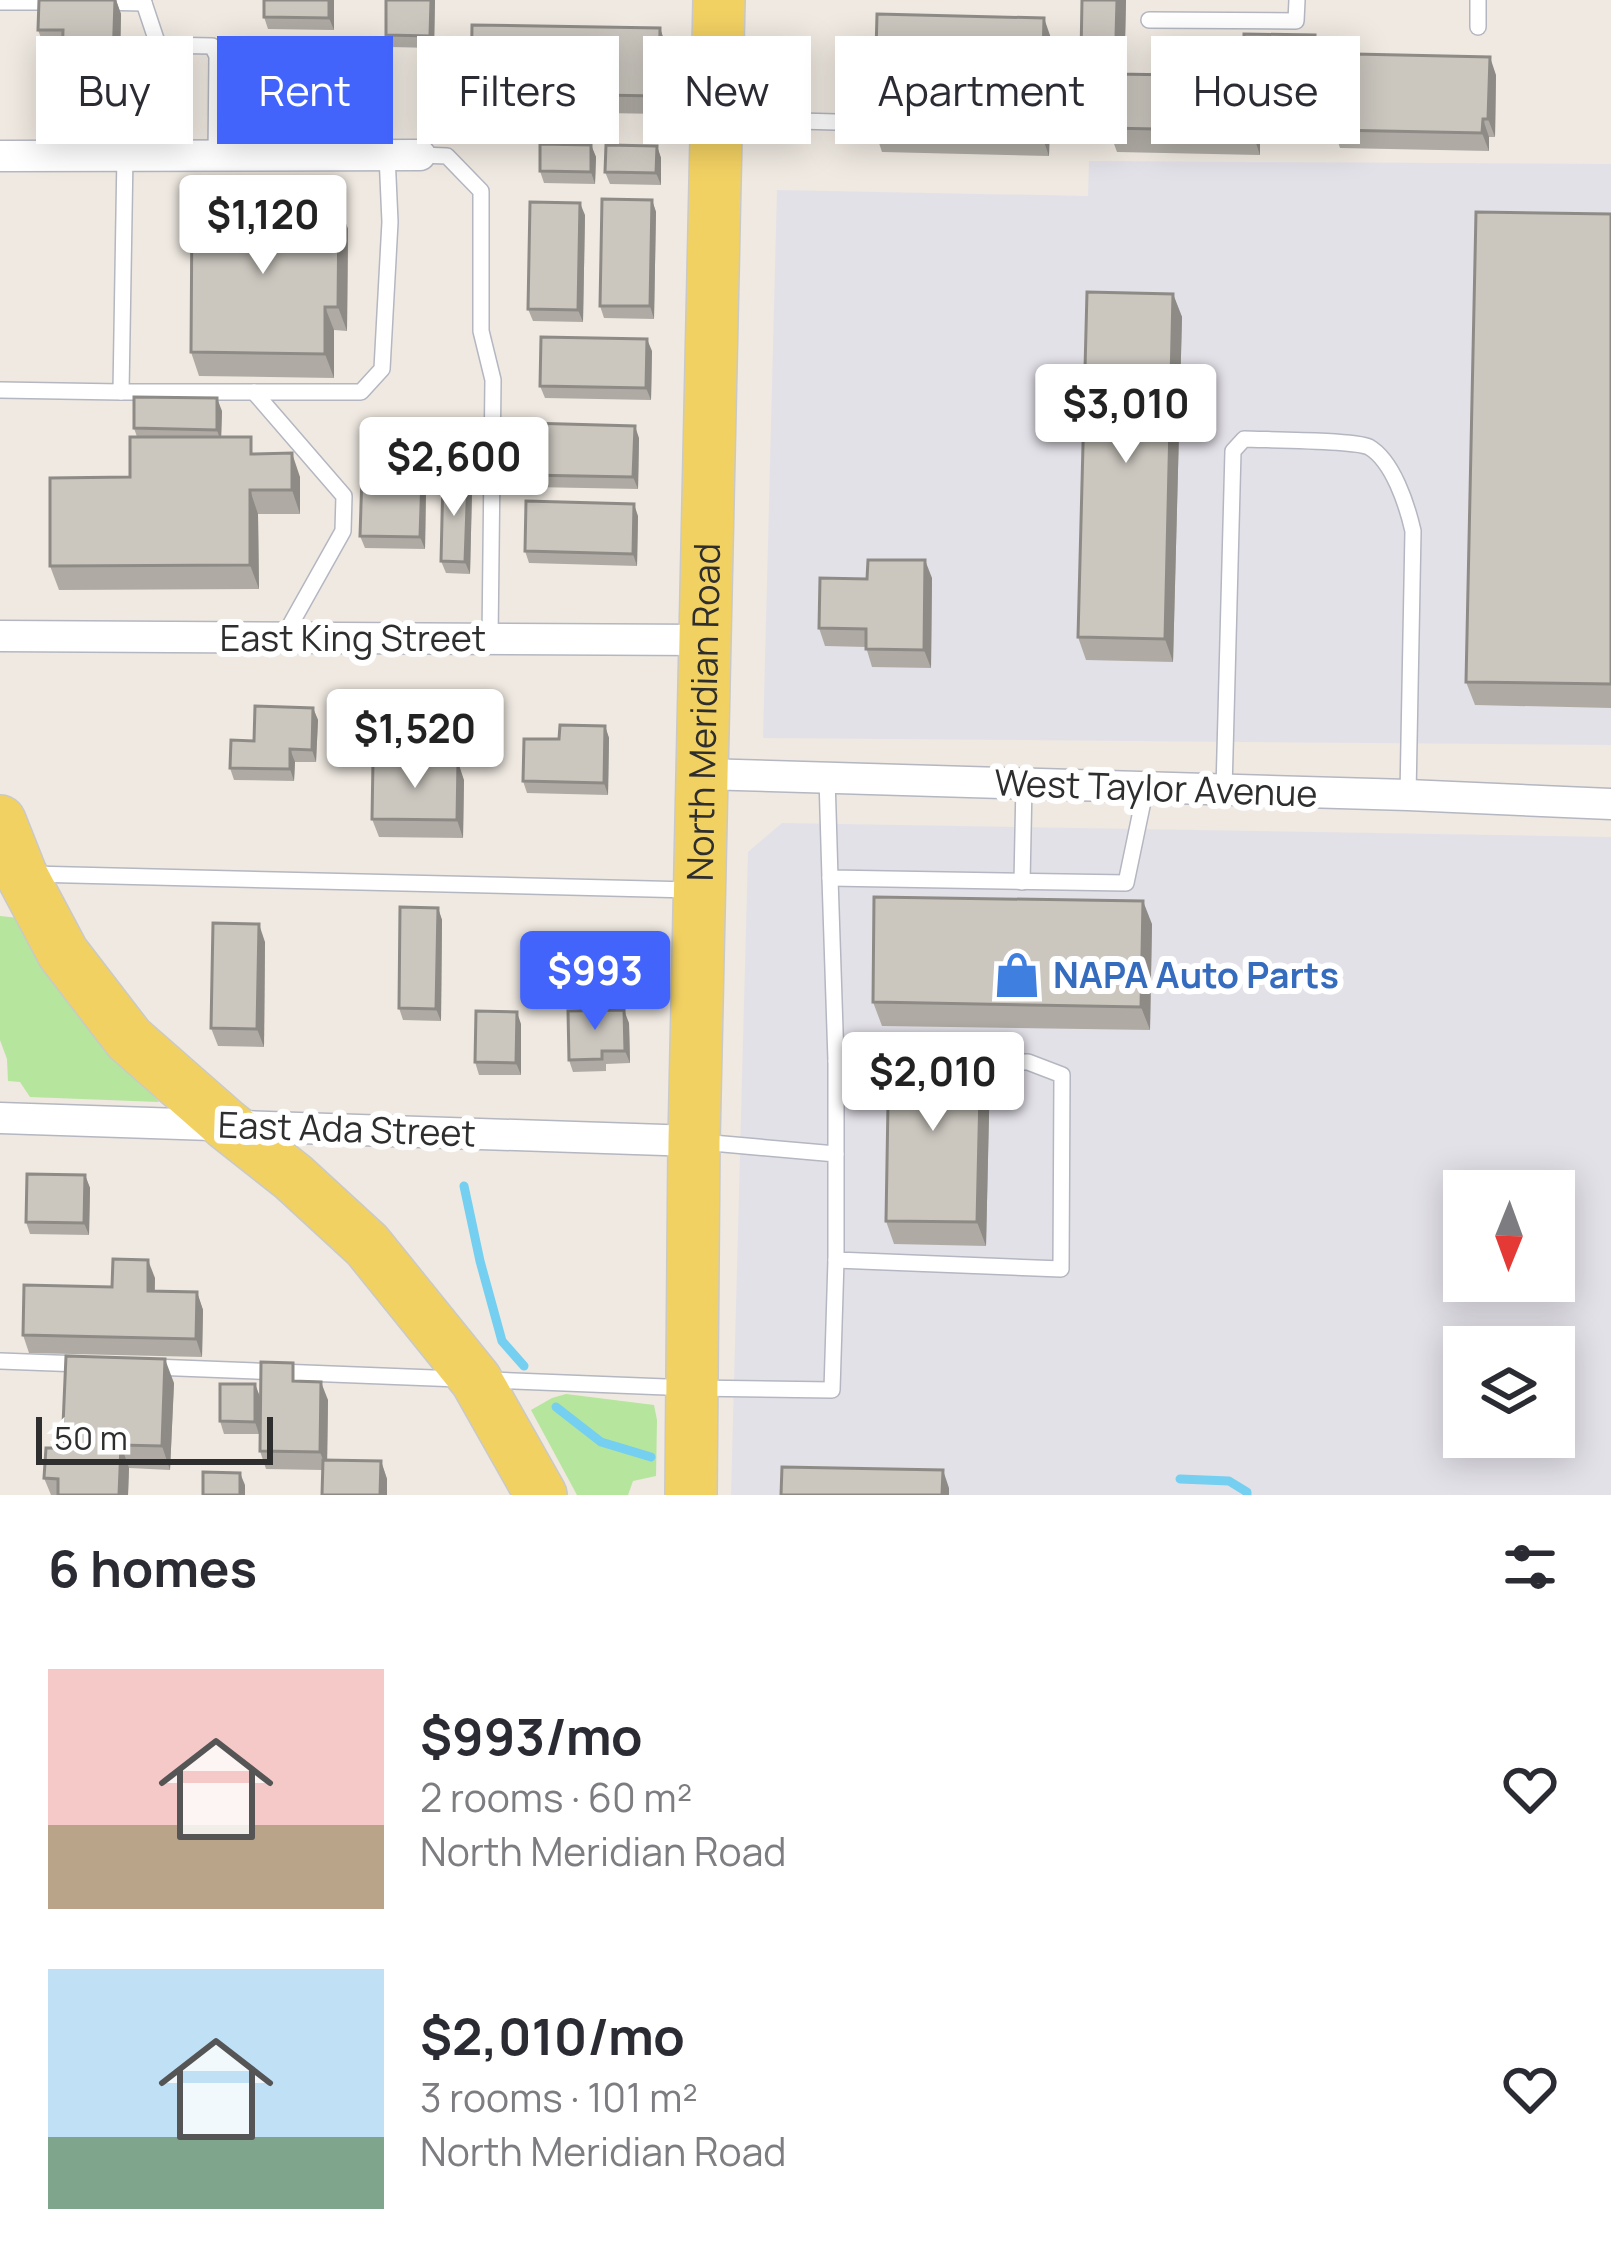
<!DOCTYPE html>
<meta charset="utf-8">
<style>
body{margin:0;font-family:Manrope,sans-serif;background:#f7f7f7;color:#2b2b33;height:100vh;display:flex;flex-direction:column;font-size:45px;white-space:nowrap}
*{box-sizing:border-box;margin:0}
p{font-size:39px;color:#7c7c81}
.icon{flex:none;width:66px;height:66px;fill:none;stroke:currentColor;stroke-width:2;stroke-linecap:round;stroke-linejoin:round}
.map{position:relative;height:1495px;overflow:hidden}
.sheet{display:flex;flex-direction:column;background:#fff;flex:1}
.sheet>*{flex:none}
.top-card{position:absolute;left:36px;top:36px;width:1539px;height:108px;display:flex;gap:24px}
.needle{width:78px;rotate:181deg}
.buttons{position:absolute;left:1443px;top:1170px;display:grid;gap:24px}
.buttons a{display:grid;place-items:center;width:132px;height:132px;border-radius:0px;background:#fff;box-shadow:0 6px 30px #0003;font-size:60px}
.scale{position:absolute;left:36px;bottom:30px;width:237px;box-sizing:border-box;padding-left:12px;border:6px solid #2e2e2e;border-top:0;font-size:33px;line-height:42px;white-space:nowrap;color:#2e2e2e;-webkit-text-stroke:9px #fff;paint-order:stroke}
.price{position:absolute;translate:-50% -102px;padding:0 27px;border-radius:12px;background:#fff;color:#222;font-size:39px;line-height:78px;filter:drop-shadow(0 3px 6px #0008)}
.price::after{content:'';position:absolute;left:50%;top:72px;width:36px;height:27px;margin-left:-18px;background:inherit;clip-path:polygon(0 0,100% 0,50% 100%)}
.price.current{background:#4264fb;color:#fff}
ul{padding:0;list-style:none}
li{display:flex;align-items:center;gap:36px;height:300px;padding:0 48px}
li span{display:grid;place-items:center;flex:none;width:336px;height:240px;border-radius:0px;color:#555}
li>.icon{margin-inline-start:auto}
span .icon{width:144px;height:144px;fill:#fffc;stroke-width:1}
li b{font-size:51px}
h2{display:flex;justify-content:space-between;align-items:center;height:144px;padding:0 48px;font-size:51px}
.chip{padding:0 42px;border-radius:0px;background:#fff;box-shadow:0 6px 30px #0003;font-size:42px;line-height:108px}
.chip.current{background:#4264fb;color:#fff}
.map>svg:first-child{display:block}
.industrial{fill:#e3e1e8;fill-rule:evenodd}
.green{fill:#b6e59e}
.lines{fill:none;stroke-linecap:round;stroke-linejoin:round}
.stream{stroke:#75cff0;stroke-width:9}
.service-casing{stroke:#b4b7c1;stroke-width:18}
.minor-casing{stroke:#b4b7c1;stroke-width:33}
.primary-casing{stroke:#c9c9c9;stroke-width:54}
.service{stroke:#fff;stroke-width:15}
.minor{stroke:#fff;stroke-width:30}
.primary{stroke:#f2d163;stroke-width:51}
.wall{fill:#afaba4}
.shaded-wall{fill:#8e8b86}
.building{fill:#cbc7bf;stroke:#8e8b86;stroke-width:3}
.labels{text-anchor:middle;stroke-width:12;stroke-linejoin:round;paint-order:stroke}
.street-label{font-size:36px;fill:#2e2e2e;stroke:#fff}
.shop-label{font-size:36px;font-weight:bold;fill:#366cbe;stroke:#fff;text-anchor:start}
</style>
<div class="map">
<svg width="1611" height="1495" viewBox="0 0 1611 1495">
<rect width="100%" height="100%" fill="#efe9e1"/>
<!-- industrial -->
<g class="industrial">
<path d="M1089,161L1611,164V745L763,738L777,190L1088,196Z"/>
<path d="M782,823L1611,837V1495H731L748,852ZM1464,1191H1554V1281H1464ZM1464,1347H1554V1437H1464Z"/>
</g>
<!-- green -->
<g class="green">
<path d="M0,916L19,918L62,990L159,1102L30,1097L20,1082L8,1081L7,1059L0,1040Z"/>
<path d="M566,1394L654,1405L657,1420L656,1476L633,1481L628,1495H577L531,1410L552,1398Z"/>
</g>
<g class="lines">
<!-- stream -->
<g class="stream">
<path d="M464,1186L480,1261L502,1341L524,1366"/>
<path d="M556,1407L601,1442L651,1457"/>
<path d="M1180,1479L1229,1481L1247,1492V1495"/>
</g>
<defs>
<g id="service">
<path d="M143,0L158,45L212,46L217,56L216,155"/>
<path d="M0,2H57"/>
<path d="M99,2L144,3"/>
<path d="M1149,20L1296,21L1297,0"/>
<path d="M1478,27V0"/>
<path d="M725,119L836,122"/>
<path d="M420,155L447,156L481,191V331L493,380L490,639"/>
<path d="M146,156L156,117L158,45"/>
<path d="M0,390L121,392L125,155"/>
<path d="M121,392H361L382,369L390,222L387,155"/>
<path d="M254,392L344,496L343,531L283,638"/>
<path d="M827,778L830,878L1126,883L1146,787"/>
<path d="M1224,790L1233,451L1244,439C1267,440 1354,440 1369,447C1393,461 1407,505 1413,531L1408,795"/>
<path d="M31,874L691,890"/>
<path d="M830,878L836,1061"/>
<path d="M1022,882L1024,784"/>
<path d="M701,1142L836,1154V1260L1061,1269L1062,1075L1028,1062H968"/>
<path d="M836,1154V1061H908"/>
<path d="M0,1361L81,1364"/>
<path d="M153,1367L459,1379"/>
<path d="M489,1380L691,1388L832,1390L836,1260"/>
</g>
<g id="minor">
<path d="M0,156L420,155"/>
<path d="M0,636L705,640"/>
<path d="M702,774L1408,795L1611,804"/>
<path d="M0,1118L694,1141"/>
</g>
<g id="primary">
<path d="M0,821L21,874L63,953L129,1039L227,1125L293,1177L367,1245L476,1380L541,1495"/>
<path id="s1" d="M691,1495L694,1141L719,0"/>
</g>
</defs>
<!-- service casing -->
<use href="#service" class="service-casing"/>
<!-- minor casing -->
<use href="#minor" class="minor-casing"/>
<!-- primary casing -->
<use href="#primary" class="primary-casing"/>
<!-- service -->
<use href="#service" class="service"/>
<!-- minor -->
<use href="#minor" class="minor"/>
<!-- primary -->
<use href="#primary" class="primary"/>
</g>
<!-- wall -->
<g class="wall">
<path d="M39,0H116L121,14L119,110L45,108L38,90L62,60V48H45L38,30Z"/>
<path d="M264,0H334V30L268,29L264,17Z"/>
<path d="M386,0H435L434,48L390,47L386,35Z"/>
<path d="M1082,0H1126L1124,74L1243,76L1323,58L1322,140L1260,139V155L1117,152L1110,133H1089L1080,109Z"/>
<path d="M660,28L666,46L665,114L478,111L471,93Z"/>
<path d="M1052,41L1049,156L882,152L874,128Z"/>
<path d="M1496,75L1495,137H1489V151L1340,148L1334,130Z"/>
<path d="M591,145L596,157L595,184L544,183L540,171Z"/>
<path d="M657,146L661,158V185L610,184L605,172Z"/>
<path d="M652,200L656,212L654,319L604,318L600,306Z"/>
<path d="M339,205L348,229L347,331L334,330V378L199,376L191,352Z"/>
<path d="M1611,214V708L1475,705L1466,682Z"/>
<path d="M585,215L583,322L533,321L528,309Z"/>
<path d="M1173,294L1182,317L1173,662L1086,660L1078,637Z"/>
<path d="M652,351L651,400L545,398L540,386Z"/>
<path d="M222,411L221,437L300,477V514H258L259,589L59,590L50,566L130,477L137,437L134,428Z"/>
<path d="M639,438L638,489L532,487L527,475Z"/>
<path d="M422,476L426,488L425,549L365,548L360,536Z"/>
<path d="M472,491L470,574L446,573L441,561Z"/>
<path d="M638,516L637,566L529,563L525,551Z"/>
<path d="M932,578L931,668L872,667L866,647L825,646L819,628L867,579Z"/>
<path d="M400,701L404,713L403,761L464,780L463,838L379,837L372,819L377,761L373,750Z"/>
<path d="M313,708L318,720L316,762H295L294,781L234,780L230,768L254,741Z"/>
<path d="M605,726L609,738L608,795L527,793L523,781L559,739Z"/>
<path d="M438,908L442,920L441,1021L403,1020L399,1008Z"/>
<path d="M1152,924L1150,1030L882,1026L873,1002Z"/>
<path d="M265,942L264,1047L218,1046L211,1028Z"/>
<path d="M629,1023L630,1063L606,1064V1071L573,1072L569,1060Z"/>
<path d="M521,1024V1075H479L475,1062Z"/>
<path d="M981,1047L990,1071L986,1246L894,1244L886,1221Z"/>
<path d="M85,1175L90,1188L89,1235L30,1234L26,1222Z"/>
<path d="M155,1278V1291L197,1292L203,1310L202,1357L29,1353L23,1335L112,1287Z"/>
<path d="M300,1381L328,1400L327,1460L381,1461L387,1479V1495H322V1470L266,1469L260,1451Z"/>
<path d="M174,1383L170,1470L129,1468L128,1495H51L44,1478L62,1448Z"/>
<path d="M255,1384L260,1397L259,1434H224L220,1421Z"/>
</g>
<!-- shaded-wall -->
<g class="shaded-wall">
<path d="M115,0H116L121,14L119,110L112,92Z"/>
<path d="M329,0H334V30L329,18Z"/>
<path d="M431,0H435L434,48L430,36Z"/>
<path d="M1117,0H1126L1124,97L1115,74Z"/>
<path d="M1044,18L1052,41L1049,156L1041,133Z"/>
<path d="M660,28L666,46L665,114L659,96Z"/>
<path d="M1315,35L1323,58L1322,140L1313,116Z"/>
<path d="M1490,57L1496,75L1495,137L1488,119Z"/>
<path d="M1252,115L1260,139V155L1252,131Z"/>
<path d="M1483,119L1489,137V151L1482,133Z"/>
<path d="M591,145L596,157L595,184L591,172Z"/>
<path d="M657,146L661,158V185L656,173Z"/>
<path d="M652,200L656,212L654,319L650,306Z"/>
<path d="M580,203L585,215L583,322L578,310Z"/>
<path d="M339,205L348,229L347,331L338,307Z"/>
<path d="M1173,294L1182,317L1173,662L1165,639Z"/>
<path d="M325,307L334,330V378L325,354Z"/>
<path d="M647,339L652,351L651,400L646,388Z"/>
<path d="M217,398L222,411L221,442L217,430Z"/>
<path d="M635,426L639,438L638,489L633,477Z"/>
<path d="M292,453L300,477V514L292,490Z"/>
<path d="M422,476L426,488L425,549L420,537Z"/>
<path d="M468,478L472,491L470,574L465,562Z"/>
<path d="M250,490L258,514L259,589L250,565Z"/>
<path d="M634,504L638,516L637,566L633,554Z"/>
<path d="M925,560L932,578L931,668L924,650Z"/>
<path d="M400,701L404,713L403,763L399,751Z"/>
<path d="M313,708L318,720L316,762L312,750Z"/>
<path d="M605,726L609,738L608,795L604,783Z"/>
<path d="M290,749L295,762L294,781L290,769Z"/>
<path d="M458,762L464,780L463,838L457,820Z"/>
<path d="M1143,901L1152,924L1150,1030L1141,1007Z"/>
<path d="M438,908L442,920L441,1021L436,1009Z"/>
<path d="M259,924L265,942L264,1047L257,1029Z"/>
<path d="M624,1010L629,1023L630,1063L625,1051Z"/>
<path d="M517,1012L521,1024V1075L516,1063Z"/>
<path d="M981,1047L990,1071L986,1246L977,1222Z"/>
<path d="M85,1175L90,1188L89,1235L84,1223Z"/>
<path d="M148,1260L155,1278L154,1309L148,1291Z"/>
<path d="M197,1292L203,1310L202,1357L196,1339Z"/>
<path d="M165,1359L174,1383L170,1470L162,1446Z"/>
<path d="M321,1382L328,1400L327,1470L320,1452Z"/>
<path d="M255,1384L260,1397L259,1434L255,1422Z"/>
<path d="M121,1445L129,1468L128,1495H119Z"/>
<path d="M381,1461L387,1479V1495H380Z"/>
<path d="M943,1470L949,1488V1495H942Z"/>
<path d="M240,1473L245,1485V1495H240Z"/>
</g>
<!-- building -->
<g class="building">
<path d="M39,0H115L112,92L38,90L39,60H62L63,30H38Z"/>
<path d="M264,0H329V18L264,17Z"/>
<path d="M386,0H431L430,36L386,35Z"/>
<path d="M1082,0H1117L1115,74L1243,76L1244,34L1315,35L1313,116L1252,115V131L1108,128V110L1080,109Z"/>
<path d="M877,14L1044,18L1041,133L874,128Z"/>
<path d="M472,25L660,28L659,96L471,93Z"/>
<path d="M1354,54L1490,57L1488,119H1483L1482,133L1334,130L1335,58H1354Z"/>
<path d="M540,144L591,145V172L540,171Z"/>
<path d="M606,145L657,146L656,173L605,172Z"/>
<path d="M602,199L652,200L650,306H600Z"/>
<path d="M530,202L580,203L578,310L528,309Z"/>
<path d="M192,204L339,205L338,307H325V354L191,352Z"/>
<path d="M1476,212L1611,214V684L1466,682Z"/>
<path d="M1087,292L1173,294L1165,639L1078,637Z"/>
<path d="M541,337L647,339L646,388L540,386Z"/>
<path d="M134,397L217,398V430L134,428Z"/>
<path d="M528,423L635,426L633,477L527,475Z"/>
<path d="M130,437H251V454L292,453V490H250V565L50,566V478L130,477Z"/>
<path d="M362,474L422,476L420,537L360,536Z"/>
<path d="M443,477L468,478L465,562L441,561Z"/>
<path d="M526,501L634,504L633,554L525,551Z"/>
<path d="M868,560H925L924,650L866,649V629L819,628L820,578L867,579Z"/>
<path d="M374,700L400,701L399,751L373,750Z"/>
<path d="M255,706L313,708L312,750L290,749V769L230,768L231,740L254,741Z"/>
<path d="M560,725L605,726L604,783L523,781L524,739H559Z"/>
<path d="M373,761L458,762L457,820L372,819Z"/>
<path d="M874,897L1143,901L1141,1007L873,1002Z"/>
<path d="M400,907L438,908L436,1009L399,1008Z"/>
<path d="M213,923L259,924L257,1029L211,1028Z"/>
<path d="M624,1010L625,1051H602V1059L569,1060L568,1011Z"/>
<path d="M476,1011L517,1012L516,1063L475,1062Z"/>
<path d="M889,1046L981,1047L977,1222L886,1221Z"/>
<path d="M27,1174L85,1175L84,1223L26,1222Z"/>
<path d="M113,1259L148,1260V1291L197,1292L196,1339L23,1335L24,1285L112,1287Z"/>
<path d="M66,1356L165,1359L162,1446L121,1445L119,1495H58V1479L44,1478L46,1448H62Z"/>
<path d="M261,1362L293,1363V1381L321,1382L320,1452L260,1451Z"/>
<path d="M220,1384H255V1422L220,1421Z"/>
<path d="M323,1460L381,1461L380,1495H322Z"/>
<path d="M782,1467L943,1470L942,1495H781Z"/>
<path d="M203,1472L240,1473V1495H203Z"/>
</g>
<!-- icons -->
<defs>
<symbol id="shop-bare" viewBox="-9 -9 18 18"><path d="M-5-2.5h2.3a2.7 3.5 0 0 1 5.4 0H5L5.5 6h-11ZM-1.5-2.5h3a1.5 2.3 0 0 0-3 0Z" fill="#3f7fe0" stroke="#fff" stroke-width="2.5" paint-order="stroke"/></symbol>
</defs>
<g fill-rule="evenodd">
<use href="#shop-bare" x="984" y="942" width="66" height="66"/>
</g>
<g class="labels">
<!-- street labels -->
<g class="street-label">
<text x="353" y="651">East King Street</text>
<text dy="13" stroke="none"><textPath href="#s1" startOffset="783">North Meridian Road</textPath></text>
<text transform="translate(1156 788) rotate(2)" y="13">West Taylor Avenue</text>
<text transform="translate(347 1129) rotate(2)" y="13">East Ada Street</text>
</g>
<!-- shop labels -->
<g class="shop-label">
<text x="1053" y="988">NAPA Auto Parts</text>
</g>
</g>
</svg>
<div class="buttons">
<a><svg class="needle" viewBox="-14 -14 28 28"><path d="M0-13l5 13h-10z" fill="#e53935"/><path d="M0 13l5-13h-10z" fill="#7c7c81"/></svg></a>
<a><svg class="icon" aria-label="layers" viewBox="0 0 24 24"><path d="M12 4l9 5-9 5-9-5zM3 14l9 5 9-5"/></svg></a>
</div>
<div class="scale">50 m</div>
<b class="price" style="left:263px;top:277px">$1,120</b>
<b class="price" style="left:1126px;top:466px">$3,010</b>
<b class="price" style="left:454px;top:519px">$2,600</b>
<b class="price" style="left:415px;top:791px">$1,520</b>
<b class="price current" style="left:595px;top:1033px">$993</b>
<b class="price" style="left:933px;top:1134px">$2,010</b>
<div class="top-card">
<a class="chip">Buy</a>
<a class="chip current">Rent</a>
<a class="chip">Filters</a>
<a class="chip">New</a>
<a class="chip">Apartment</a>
<a class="chip">House</a>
</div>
</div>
<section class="sheet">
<h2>6 homes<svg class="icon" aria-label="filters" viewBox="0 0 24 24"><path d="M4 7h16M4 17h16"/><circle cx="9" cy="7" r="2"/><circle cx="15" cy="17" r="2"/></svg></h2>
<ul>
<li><span style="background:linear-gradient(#f6c9c9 65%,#b9a48a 0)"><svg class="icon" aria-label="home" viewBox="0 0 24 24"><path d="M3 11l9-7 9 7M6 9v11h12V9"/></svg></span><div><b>$993/mo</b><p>2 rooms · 60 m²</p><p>North Meridian Road</p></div><svg class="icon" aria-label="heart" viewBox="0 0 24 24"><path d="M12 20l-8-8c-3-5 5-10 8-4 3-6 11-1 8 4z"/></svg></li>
<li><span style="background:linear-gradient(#bfe0f5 70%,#7fa58c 0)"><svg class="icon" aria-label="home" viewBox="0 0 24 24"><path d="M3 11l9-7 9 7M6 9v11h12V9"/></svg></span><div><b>$2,010/mo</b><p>3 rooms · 101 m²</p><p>North Meridian Road</p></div><svg class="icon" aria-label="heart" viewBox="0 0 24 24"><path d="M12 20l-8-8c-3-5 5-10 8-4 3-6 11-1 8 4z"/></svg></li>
</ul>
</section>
